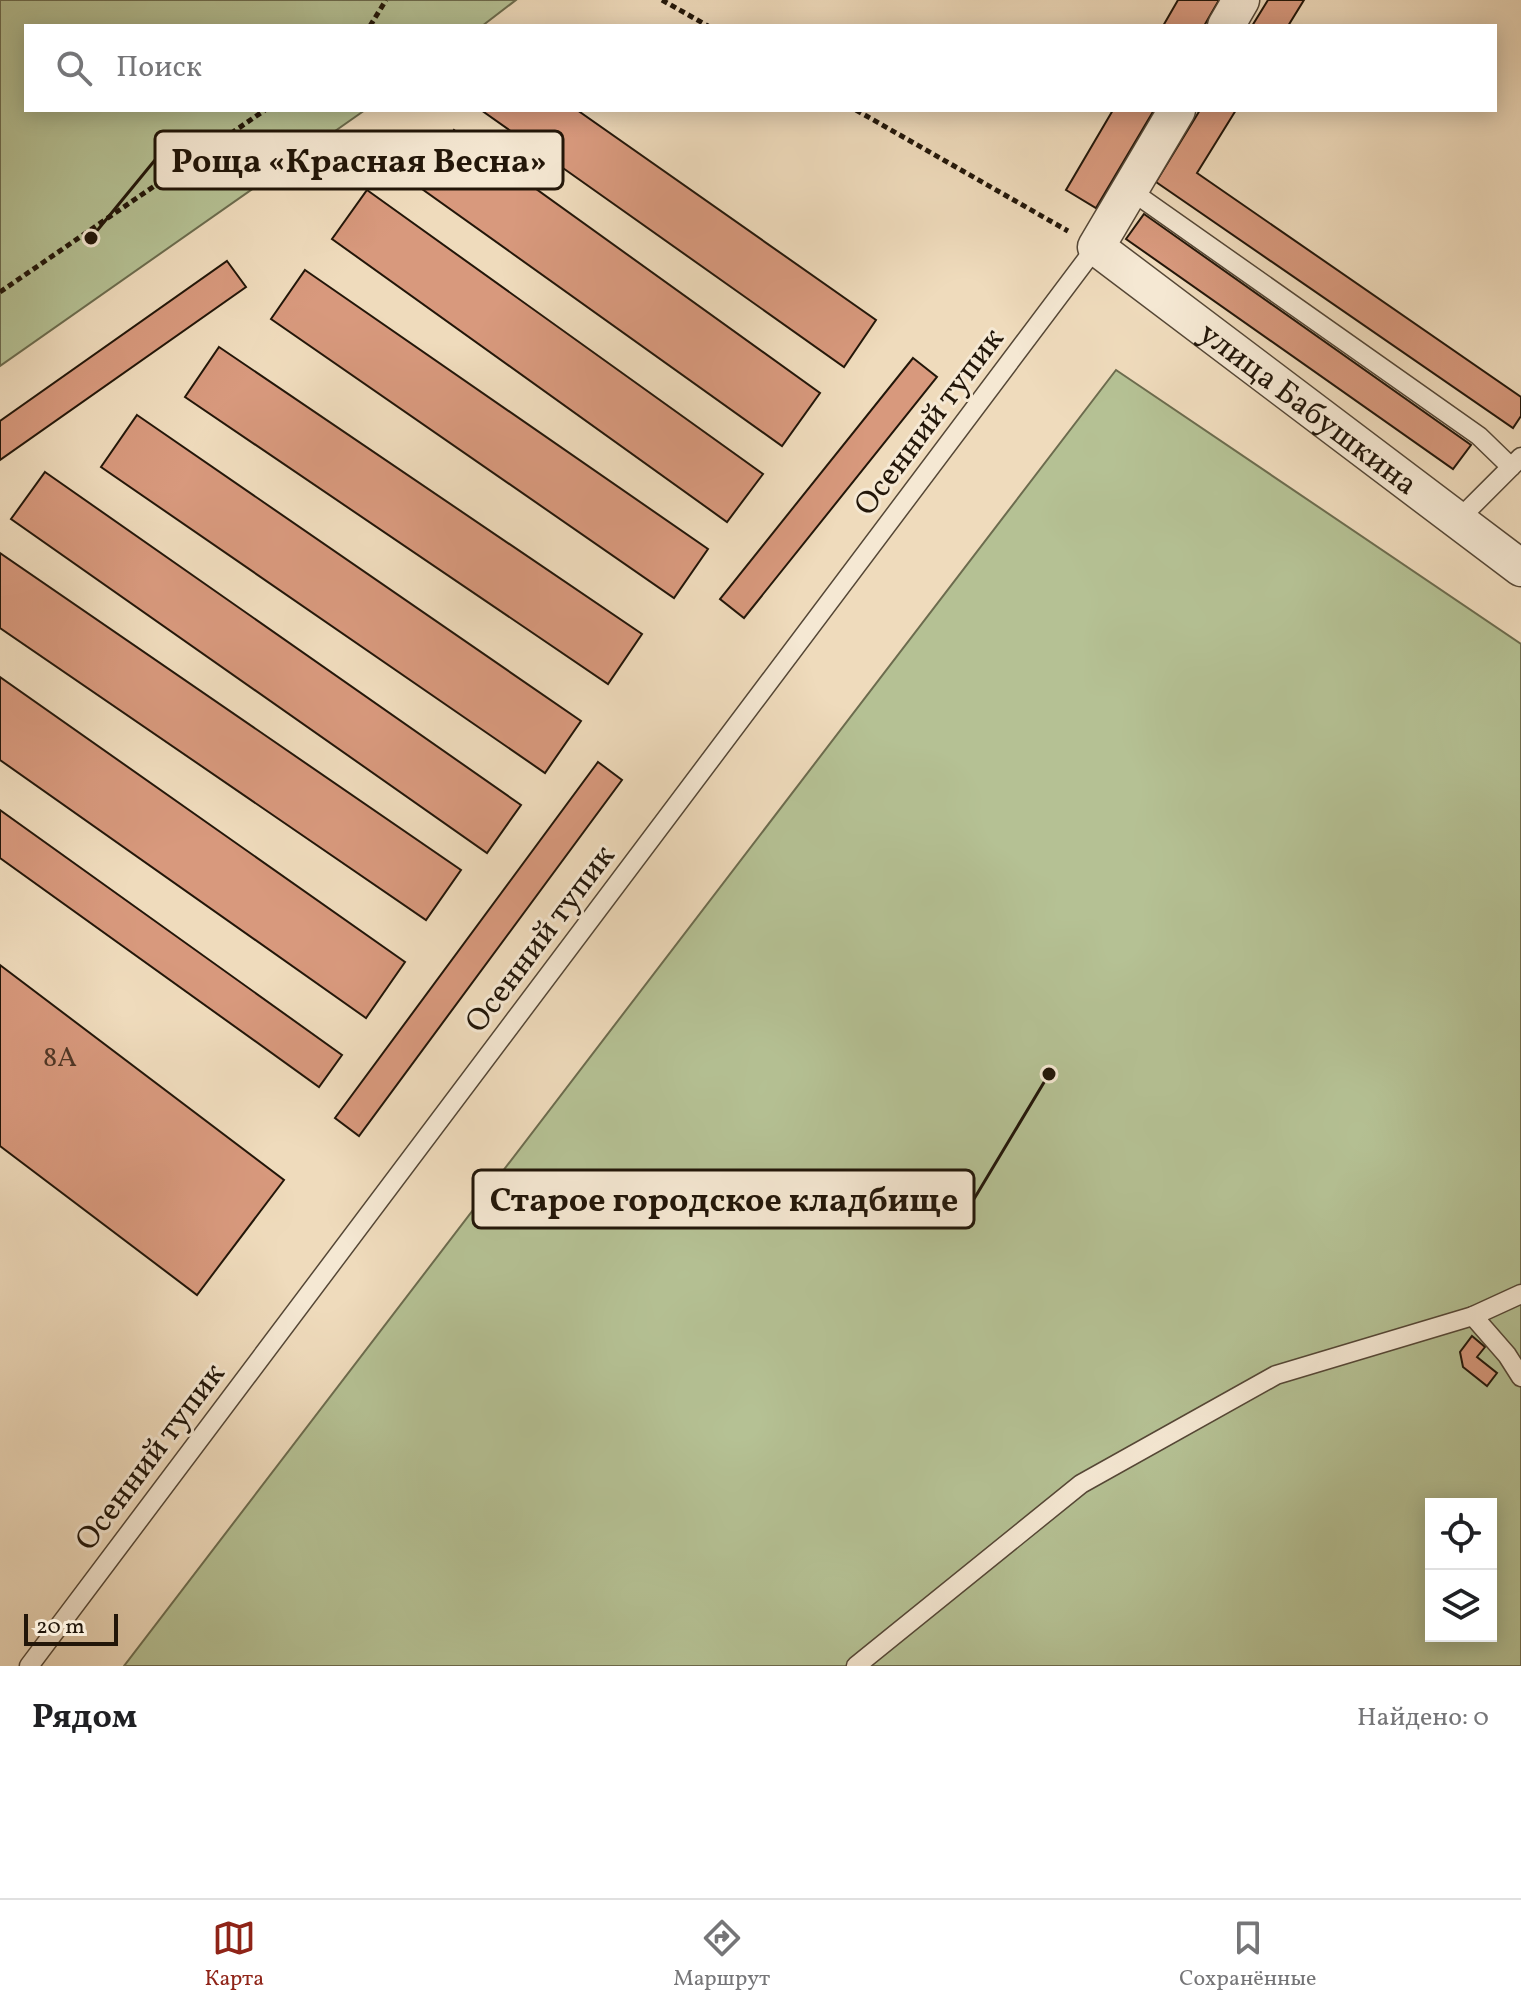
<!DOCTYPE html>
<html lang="ru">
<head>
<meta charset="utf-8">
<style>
	:root { --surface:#fff; --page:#f6f6f6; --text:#202124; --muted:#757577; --line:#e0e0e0; --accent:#8f2418 }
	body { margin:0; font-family:Vollkorn,serif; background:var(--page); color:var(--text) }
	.controls { position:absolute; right:24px; bottom:24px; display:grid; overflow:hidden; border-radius:0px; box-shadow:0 4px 20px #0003 }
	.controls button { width:72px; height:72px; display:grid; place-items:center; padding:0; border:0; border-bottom:2px solid var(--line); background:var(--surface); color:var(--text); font:40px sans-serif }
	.scale { position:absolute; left:24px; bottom:20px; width:94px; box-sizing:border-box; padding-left:8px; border:4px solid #221609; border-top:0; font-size:22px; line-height:28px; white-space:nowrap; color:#221609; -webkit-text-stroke:6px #f5e8d3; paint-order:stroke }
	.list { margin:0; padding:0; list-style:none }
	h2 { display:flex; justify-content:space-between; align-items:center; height:104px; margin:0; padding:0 32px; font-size:34px }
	h2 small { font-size:26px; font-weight:400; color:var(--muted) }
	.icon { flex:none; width:44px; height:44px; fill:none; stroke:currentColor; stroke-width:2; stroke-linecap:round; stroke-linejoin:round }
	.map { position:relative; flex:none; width:1521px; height:1666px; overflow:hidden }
	.search { position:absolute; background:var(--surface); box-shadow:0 4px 20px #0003; left:24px; right:24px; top:24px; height:88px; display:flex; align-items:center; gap:20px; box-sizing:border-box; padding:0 28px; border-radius:0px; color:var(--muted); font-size:30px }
	.sheet { height:232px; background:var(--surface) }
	nav { display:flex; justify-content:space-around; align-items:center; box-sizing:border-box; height:112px; border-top:2px solid var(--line); background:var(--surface); font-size:22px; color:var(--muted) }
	nav a { display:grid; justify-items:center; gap:4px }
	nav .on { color:var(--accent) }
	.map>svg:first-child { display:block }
	.green { fill:#b5c194; stroke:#6c6c4e; stroke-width:2; fill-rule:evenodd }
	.building { fill:#d8997d; stroke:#221609; stroke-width:2 }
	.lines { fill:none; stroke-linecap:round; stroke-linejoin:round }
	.lane-casing { stroke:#554736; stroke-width:21 }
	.street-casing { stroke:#554736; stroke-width:39 }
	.path { stroke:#221609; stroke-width:5; stroke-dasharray:6 4; stroke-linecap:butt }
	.lane { stroke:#f5e8d3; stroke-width:18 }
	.street { stroke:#f5e8d3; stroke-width:36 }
	.labels { text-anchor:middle; stroke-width:6; stroke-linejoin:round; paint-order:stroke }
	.number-label { font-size:28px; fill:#503726 }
	.street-label { font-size:32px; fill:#221609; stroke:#f5e8d3 }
	.leader { fill:none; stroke:#221609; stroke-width:3 }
	.callout-dot { fill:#221609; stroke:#f5e8d3; stroke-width:3 }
	.callout { fill:#f5e8d3; stroke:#221609; stroke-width:3 }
	.callout-label { font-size:34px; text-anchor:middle; font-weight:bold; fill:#221609 }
</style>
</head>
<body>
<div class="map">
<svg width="1521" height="1666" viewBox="0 0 1521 1666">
	<rect width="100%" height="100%" fill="#efdbbc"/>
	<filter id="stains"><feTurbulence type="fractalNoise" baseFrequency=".0025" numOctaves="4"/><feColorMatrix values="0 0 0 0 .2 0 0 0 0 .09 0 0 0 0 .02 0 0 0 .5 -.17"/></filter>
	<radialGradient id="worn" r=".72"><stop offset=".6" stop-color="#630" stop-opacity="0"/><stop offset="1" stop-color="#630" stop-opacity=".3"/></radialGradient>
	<g class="green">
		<path d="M0,0H516L482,26H26V110H365L0,366Z"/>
		<path d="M1116,370L1521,644V1666H124ZM1431,1504H1491V1636H1431Z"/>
	</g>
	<g class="building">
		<path d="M1178,0H1219L1204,26H1163Z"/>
		<path d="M1268,0H1304L1288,26H1252Z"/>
		<path d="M481,110H577L876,320L844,367Z"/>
		<path d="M1113,110H1154L1096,208L1066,190Z"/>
		<path d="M1200,110H1236L1197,173L1521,397V416L1513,428L1156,182Z"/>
		<path d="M454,130L820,393L782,446L415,184Z"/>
		<path d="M367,190L763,474L727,522L332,239Z"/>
		<path d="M1144,214L1471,445L1453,469L1126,239Z"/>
		<path d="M227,261L246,287L0,460V421Z"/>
		<path d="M305,270L708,549L674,598L271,319Z"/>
		<path d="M219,347L642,634L608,684L185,397Z"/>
		<path d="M913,358L937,377L744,618L720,599Z"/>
		<path d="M137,415L581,721L545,773L101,467Z"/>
		<path d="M45,472L521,805L487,853L11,519Z"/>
		<path d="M0,553L461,870L426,920L0,628Z"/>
		<path d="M0,677L405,962L366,1018L0,760Z"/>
		<path d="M598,762L622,780L359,1136L335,1118Z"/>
		<path d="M0,810L342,1055L319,1087L0,858Z"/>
		<path d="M0,965L284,1180L197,1295L0,1146Z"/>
		<path d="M1472,1336L1485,1347L1477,1357L1497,1373L1487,1386L1463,1367L1460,1352Z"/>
	</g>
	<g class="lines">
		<g class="lane-casing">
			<g id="lane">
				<path d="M1130,190L1479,436L1511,467"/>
				<path d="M1457,521L1521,457"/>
				<path d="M1521,1294L1473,1316L1507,1355L1521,1377"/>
				<path d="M29,1666L1096,247"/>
				<path d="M856,1666L1081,1484L1276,1375L1473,1316"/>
			</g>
		</g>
		<g class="street-casing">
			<g id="street">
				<path d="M1226,26L1241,0"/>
				<path id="s1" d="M1177,110L1096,247L1521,568"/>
			</g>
		</g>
		<g class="path">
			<path d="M662,0L708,26"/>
			<path d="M370,26L386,0"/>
			<path d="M856,110L1068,231"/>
			<path d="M0,292L265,110"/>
		</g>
		<use href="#lane" class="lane"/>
		<use href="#street" class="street"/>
	</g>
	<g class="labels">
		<g class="number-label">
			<text x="60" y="1066">8А</text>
		</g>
		<g class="street-label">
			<text dy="11" stroke="none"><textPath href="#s1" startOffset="426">улица Бабушкина</textPath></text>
			<text transform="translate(928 421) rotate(-53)" y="11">Осенний тупик</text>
			<text transform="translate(539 938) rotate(-53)" y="11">Осенний тупик</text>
			<text transform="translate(149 1456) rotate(-53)" y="11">Осенний тупик</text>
		</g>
	</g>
	<path class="leader" d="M91 238L155 160M1049 1074L974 1199"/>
	<g class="callout-dot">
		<circle cx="91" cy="238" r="8"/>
		<circle cx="1049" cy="1074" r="8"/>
	</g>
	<g class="callout">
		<rect x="155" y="131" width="408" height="58" rx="8"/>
		<rect x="473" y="1170" width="501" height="58" rx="8"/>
	</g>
	<g class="callout-label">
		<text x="359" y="172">Роща «Красная Весна»</text>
		<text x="724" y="1211">Старое городское кладбище</text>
	</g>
	<rect width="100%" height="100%" filter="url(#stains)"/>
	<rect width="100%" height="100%" fill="url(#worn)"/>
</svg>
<div class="controls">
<button><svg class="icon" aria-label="locate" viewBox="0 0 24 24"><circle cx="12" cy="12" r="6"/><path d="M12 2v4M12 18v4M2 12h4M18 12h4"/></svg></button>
<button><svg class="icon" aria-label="layers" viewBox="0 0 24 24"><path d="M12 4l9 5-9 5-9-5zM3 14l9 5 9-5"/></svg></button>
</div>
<div class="scale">20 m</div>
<div class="search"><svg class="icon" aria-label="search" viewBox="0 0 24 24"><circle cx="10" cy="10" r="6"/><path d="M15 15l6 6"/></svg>Поиск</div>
</div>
<section class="sheet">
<h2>Рядом<small>Найдено: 0</small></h2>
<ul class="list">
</ul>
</section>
<nav>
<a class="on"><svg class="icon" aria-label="map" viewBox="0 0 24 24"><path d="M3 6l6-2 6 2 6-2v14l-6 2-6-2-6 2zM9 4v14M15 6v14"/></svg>Карта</a>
<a><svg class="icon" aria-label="directions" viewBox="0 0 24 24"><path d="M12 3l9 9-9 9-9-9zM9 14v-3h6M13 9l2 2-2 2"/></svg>Маршрут</a>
<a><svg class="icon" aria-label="saved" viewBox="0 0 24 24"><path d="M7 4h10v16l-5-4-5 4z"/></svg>Сохранённые</a>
</nav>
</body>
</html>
